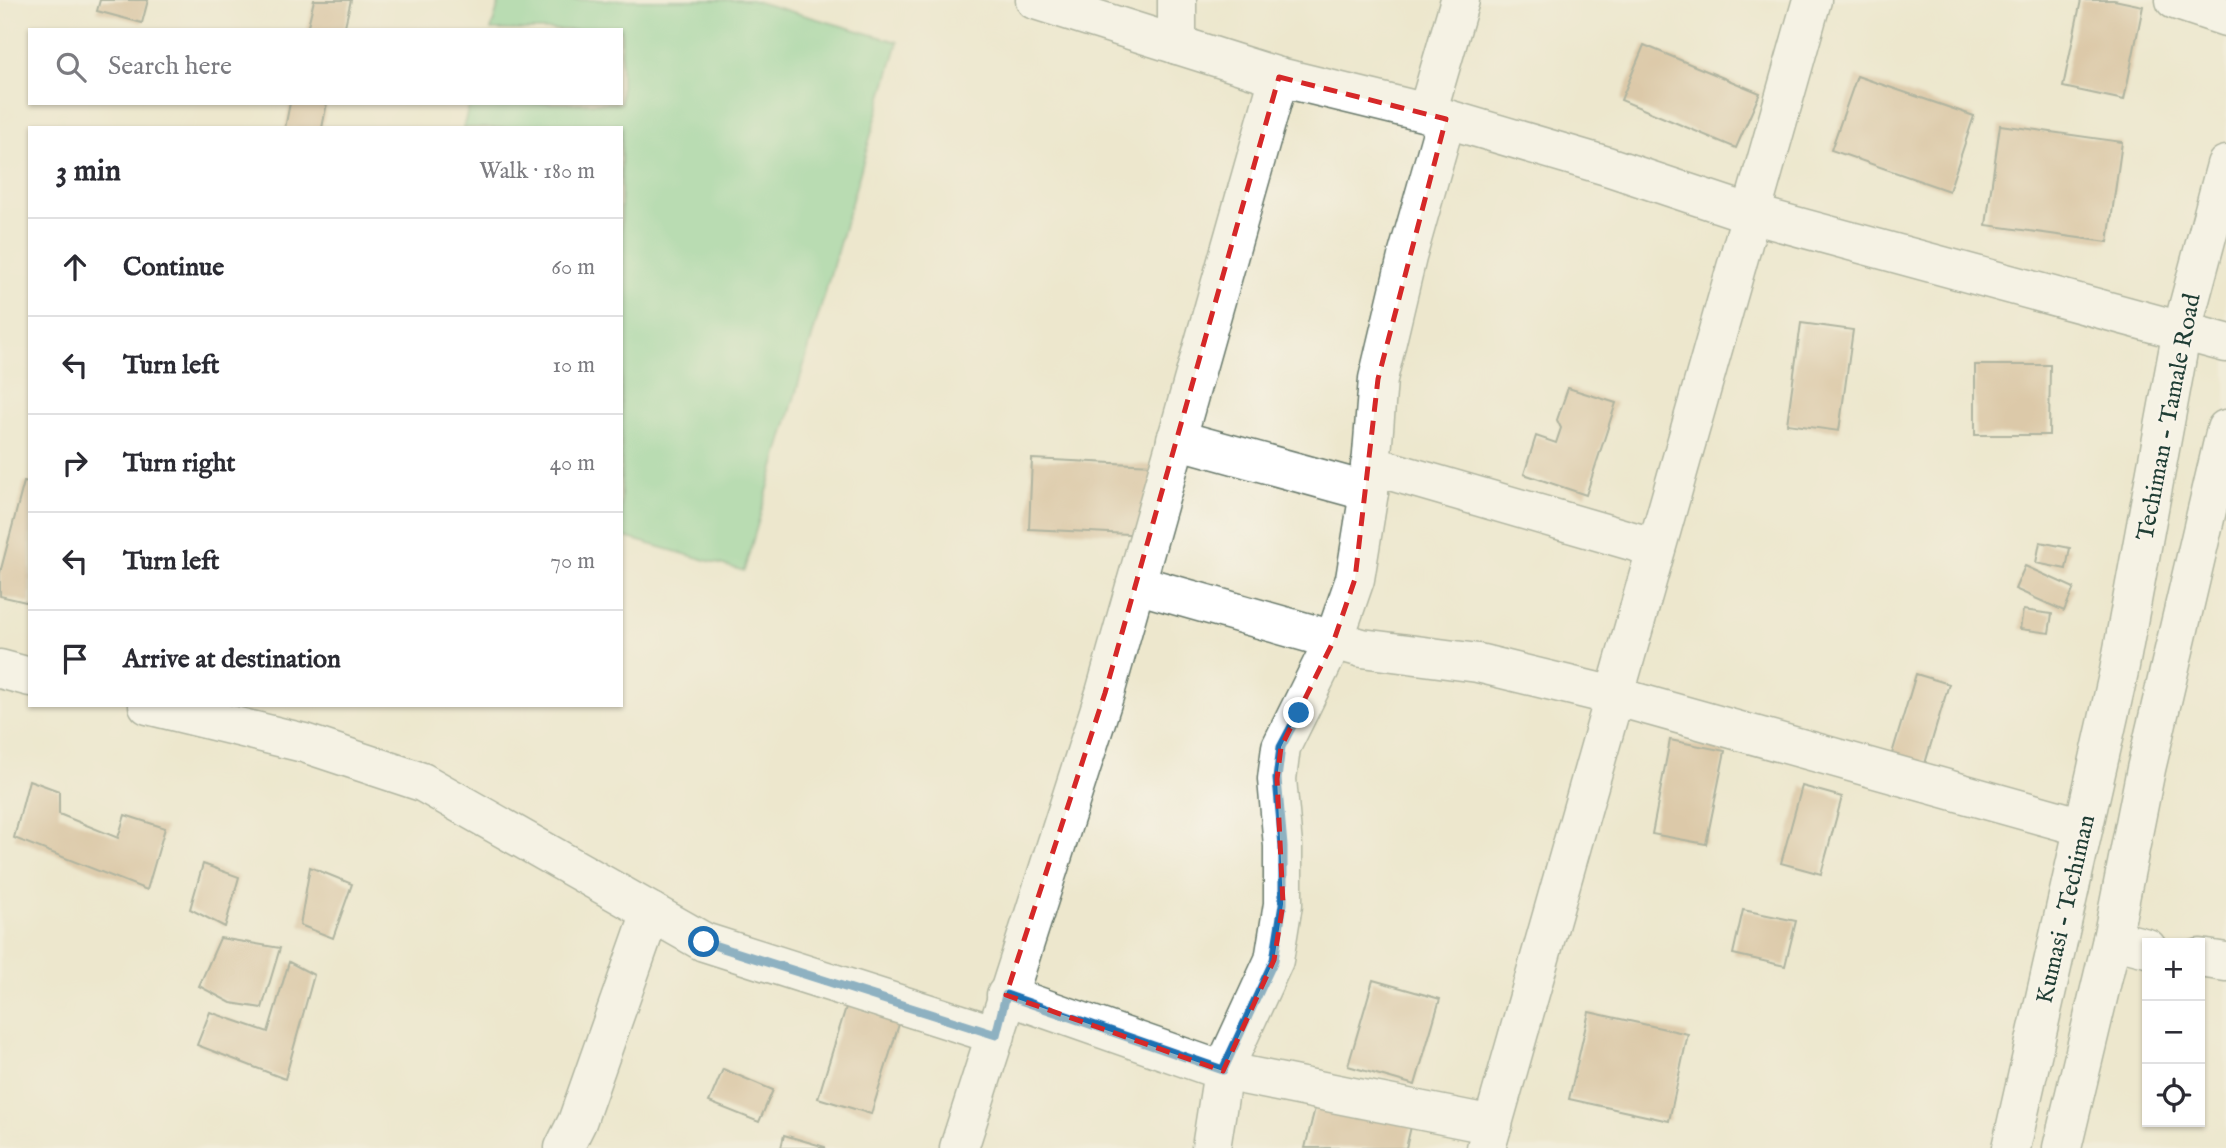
<!DOCTYPE html>
<html lang="en">
<head>
<meta charset="utf-8">
<style>
	:root { --surface:#fff; --page:#f7f7f7; --text:#2b2b33; --muted:#7c7c81; --line:#e1e1e2 }
	body { margin:0; font-family:"IM FELL English",serif; background:var(--page); color:var(--text) }
	.controls { position:absolute; right:21px; bottom:21px; display:grid; overflow:hidden; border-radius:0px; box-shadow:0 2px 5px #0004 }
	.controls button { width:63px; height:63px; display:grid; place-items:center; padding:0; border:0; border-bottom:2px solid var(--line); background:var(--surface); color:var(--text); font:35px sans-serif }
	.stop { position:absolute; width:21px; height:21px; margin:-16px; border:5px solid #1f6fb2; border-radius:50%; background:#fff }
	.stop.end { background:#1f6fb2; border-color:#fff; box-shadow:0 2px 7px #0008 }
	.list { margin:0; padding:0; list-style:none }
	h2 { display:flex; justify-content:space-between; align-items:center; height:91px; margin:0; padding:0 28px; font-size:30px }
	h2 small { font-size:23px; font-weight:400; color:var(--muted) }
	.list li { display:grid; grid-template-columns:46px 1fr auto; gap:21px; align-items:center; box-sizing:border-box; height:98px; padding:0 28px; border-top:2px solid var(--line) }
	.list b { display:block; font-size:26px; white-space:nowrap }
	.list em { font-size:23px; font-style:normal; color:var(--muted) }
	.icon { flex:none; width:38px; height:38px; fill:none; stroke:currentColor; stroke-width:2; stroke-linecap:round; stroke-linejoin:round }
	.map { position:relative; flex:none; width:2226px; height:1148px; overflow:hidden }
	.search { position:absolute; background:var(--surface); box-shadow:0 2px 5px #0004; left:28px; top:28px; width:595px; height:77px; display:flex; align-items:center; gap:18px; box-sizing:border-box; padding:0 24px; border-radius:0px; color:var(--muted); font-size:26px }
	.panel { position:absolute; background:var(--surface); box-shadow:0 2px 5px #0004; left:28px; top:126px; width:595px; height:581px; border-radius:0px }
	.map>svg:first-child { display:block }
	.pitch { fill:#7ace91; stroke:#4c8662; stroke-width:2 }
	.building { fill:#c8a47b }
	.lines { fill:none; stroke-linecap:round; stroke-linejoin:round }
	.street-casing { stroke:#67786a; stroke-width:41 }
	.highway-casing { stroke:#67786a; stroke-width:41 }
	.street { stroke:#fff; stroke-width:38 }
	.highway { stroke:#fff; stroke-width:38 }
	.route { stroke:#1f6fb2; stroke-width:9 }
	.marked { fill:none; stroke:#d62828; stroke-width:5; stroke-dasharray:14 9; stroke-linejoin:round }
	.labels { text-anchor:middle; stroke-width:5; stroke-linejoin:round; paint-order:stroke }
	.street-label { font-size:24px; fill:#1f3d34; stroke:#f7f3e8 }
</style>
</head>
<body>
<div class="map">
<svg width="2226" height="1148" viewBox="0 0 2226 1148">
	<rect width="100%" height="100%" fill="#f7f3e8"/>
	<filter id="ink" filterUnits="userSpaceOnUse"><feTurbulence type="fractalNoise" baseFrequency=".0143" numOctaves="2"/><feDisplacementMap in="SourceGraphic" scale="14" xChannelSelector="R" yChannelSelector="G"/><feConvolveMatrix kernelMatrix="1 2 1 2 8 2 1 2 1" color-interpolation-filters="sRGB"/></filter>
	<filter id="wash" filterUnits="userSpaceOnUse"><feTurbulence type="fractalNoise" baseFrequency=".00686" numOctaves="4" result="noise"/><feDisplacementMap in="SourceGraphic" scale="28" xChannelSelector="R" yChannelSelector="G"/><feGaussianBlur stdDeviation="1.57" result="paint"/><feColorMatrix in="noise" values="0 0 0 0 0 0 0 0 0 0 0 0 0 0 0 0 0 1.4 0 .05"/><feComposite in="paint" operator="in"/></filter>
	<g filter="url(#wash)">
		<rect width="100%" height="100%" fill="#ede7cd"/>
		<path class="pitch" d="M500,0H751L898,42L744,571L621,536V128H463L470,103H621V30H491Z"/>
		<g id="blocks">
			<g class="building">
				<path d="M100,0H148L142,23L97,11Z"/>
				<path d="M314,0H351L344,30H307Z"/>
				<path d="M2081,0H2114L2143,6L2124,100L2063,87Z"/>
				<path d="M1644,45L1760,93L1736,148L1621,100Z"/>
				<path d="M1857,76L1974,116L1949,191L1831,150Z"/>
				<path d="M290,103H327L322,128H285Z"/>
				<path d="M2000,125L2122,142L2108,242L1986,225Z"/>
				<path d="M1801,323L1853,330L1839,431L1787,424Z"/>
				<path d="M1975,365H2050L2049,435H1975Z"/>
				<path d="M1568,388L1616,403L1586,495L1524,474L1536,436L1556,443L1561,428L1557,420Z"/>
				<path d="M1032,459L1153,465L1149,535L1029,529Z"/>
				<path d="M24,482L30,483V603L0,596V573Z"/>
				<path d="M2040,542L2070,548L2066,569L2036,563Z"/>
				<path d="M2025,566L2074,588L2064,611L2015,589Z"/>
				<path d="M2023,610L2052,614L2049,633L2020,629Z"/>
				<path d="M1916,674L1949,684L1924,767L1891,757Z"/>
				<path d="M1670,740L1725,751L1706,844L1652,834Z"/>
				<path d="M29,780L59,791V814L118,838L125,815L165,828L147,890L14,838Z"/>
				<path d="M1802,786L1842,797L1821,874L1781,863Z"/>
				<path d="M203,864L239,877L225,927L190,909Z"/>
				<path d="M310,867L352,884L333,938L300,925Z"/>
				<path d="M1743,910L1796,921L1785,966L1733,954Z"/>
				<path d="M220,938L280,948L262,1008L231,1003L199,986Z"/>
				<path d="M289,962L314,975L285,1079L197,1045L210,1012L268,1032Z"/>
				<path d="M1373,980L1440,999L1415,1085L1348,1066Z"/>
				<path d="M847,1004L900,1021L871,1114L818,1098Z"/>
				<path d="M1589,1012L1688,1034L1669,1121L1569,1099Z"/>
				<path d="M723,1069L773,1090L759,1122L709,1102Z"/>
				<path d="M1318,1096L1413,1118L1406,1148H1305Z"/>
				<path d="M784,1135L825,1147V1148H781Z"/>
			</g>
		</g>
	</g>
	<g filter="url(#ink)">
		<use href="#blocks" fill-opacity="0" stroke="#67786a" stroke-width="2"/>
		<g class="lines">
			<g class="street-casing">
				<g id="street">
					<path d="M1035,0L1279,77L1427,113L1607,166L1751,214L2226,343"/>
					<path d="M1177,0V45"/>
					<path d="M2175,0L2226,17"/>
					<path d="M1427,113L1460,0"/>
					<path d="M1176,439L1369,492"/>
					<path d="M1370,465L1656,548"/>
					<path d="M1136,584L1362,648L1478,663L1614,696L2083,827"/>
					<path d="M0,669L30,677"/>
					<path d="M148,705L304,743L422,782L704,942L996,1035"/>
					<path d="M2112,939L2147,948"/>
					<path d="M2200,958L2226,962"/>
					<path d="M1006,995L1223,1071L1493,1125"/>
					<path d="M564,1148L577,1122L651,912"/>
					<path d="M959,1148L1105,693L1279,77"/>
					<path d="M1211,1148L1223,1071L1274,960L1283,904V846L1277,779L1281,747L1334,640L1355,579L1369,492L1378,379L1407,257L1446,119"/>
					<path d="M1486,1148L1812,0"/>
				</g>
			</g>
			<g class="highway-casing">
				<g id="highway">
					<path d="M2011,1148L2119,671L2182,330L2226,165"/>
					<path d="M2062,1148L2112,939L2146,769L2226,429"/>
				</g>
			</g>
			<use href="#street" class="street"/>
			<use href="#highway" class="highway"/>
		</g>
	</g>
	<g class="lines" filter="url(#ink)">
		<path class="route" d="M704,942L996,1035L1006,995L1223,1070L1274,960L1283,904V846L1277,779L1281,747L1299,713"/>
	</g>
	<path d="M0 0H2226V1148H0ZM1279,77L1446,119L1378,379L1355,579L1334,640L1281,747L1277,779L1283,904L1274,960L1223,1071L1006,995L1105,693Z" fill="#ede7cd" fill-opacity=".55" fill-rule="evenodd"/>
	<path class="marked" d="M1279,77L1446,119L1378,379L1355,579L1334,640L1281,747L1277,779L1283,904L1274,960L1223,1071L1006,995L1105,693Z"/>
	<g class="labels">
		<g class="street-label">
			<text transform="translate(2168 417) rotate(-79)" y="8">Techiman - Tamale Road</text>
			<text transform="translate(2065 909) rotate(-77)" y="8">Kumasi - Techiman</text>
		</g>
	</g>
</svg>
<div class="controls">
<button>+</button>
<button>−</button>
<button><svg class="icon" aria-label="locate" viewBox="0 0 24 24"><circle cx="12" cy="12" r="6"/><path d="M12 2v4M12 18v4M2 12h4M18 12h4"/></svg></button>
</div>
<div class="stop" style="left:704px;top:942px"></div>
<div class="stop end" style="left:1299px;top:713px"></div>
<div class="search"><svg class="icon" aria-label="search" viewBox="0 0 24 24"><circle cx="10" cy="10" r="6"/><path d="M15 15l6 6"/></svg>Search here</div>
<section class="panel">
<h2>3 min<small>Walk · 180 m</small></h2>
<ul class="list">
<li><svg class="icon" aria-label="ahead" viewBox="0 0 24 24"><path d="M12 20V5M6 11l6-6 6 6"/></svg><div><b>Continue</b></div><em>60 m</em></li>
<li><svg class="icon" aria-label="left" viewBox="0 0 24 24"><path d="M17 20v-9H6M10 6l-5 5 5 5"/></svg><div><b>Turn left</b></div><em>10 m</em></li>
<li><svg class="icon" aria-label="right" viewBox="0 0 24 24"><path d="M7 20v-9h11M14 6l5 5-5 5"/></svg><div><b>Turn right</b></div><em>40 m</em></li>
<li><svg class="icon" aria-label="left" viewBox="0 0 24 24"><path d="M17 20v-9H6M10 6l-5 5 5 5"/></svg><div><b>Turn left</b></div><em>70 m</em></li>
<li><svg class="icon" aria-label="arrive" viewBox="0 0 24 24"><path d="M6 21V4h12l-3 4 3 4H6"/></svg><div><b>Arrive at destination</b></div></li>
</ul>
</section>
</div>
</body>
</html>
